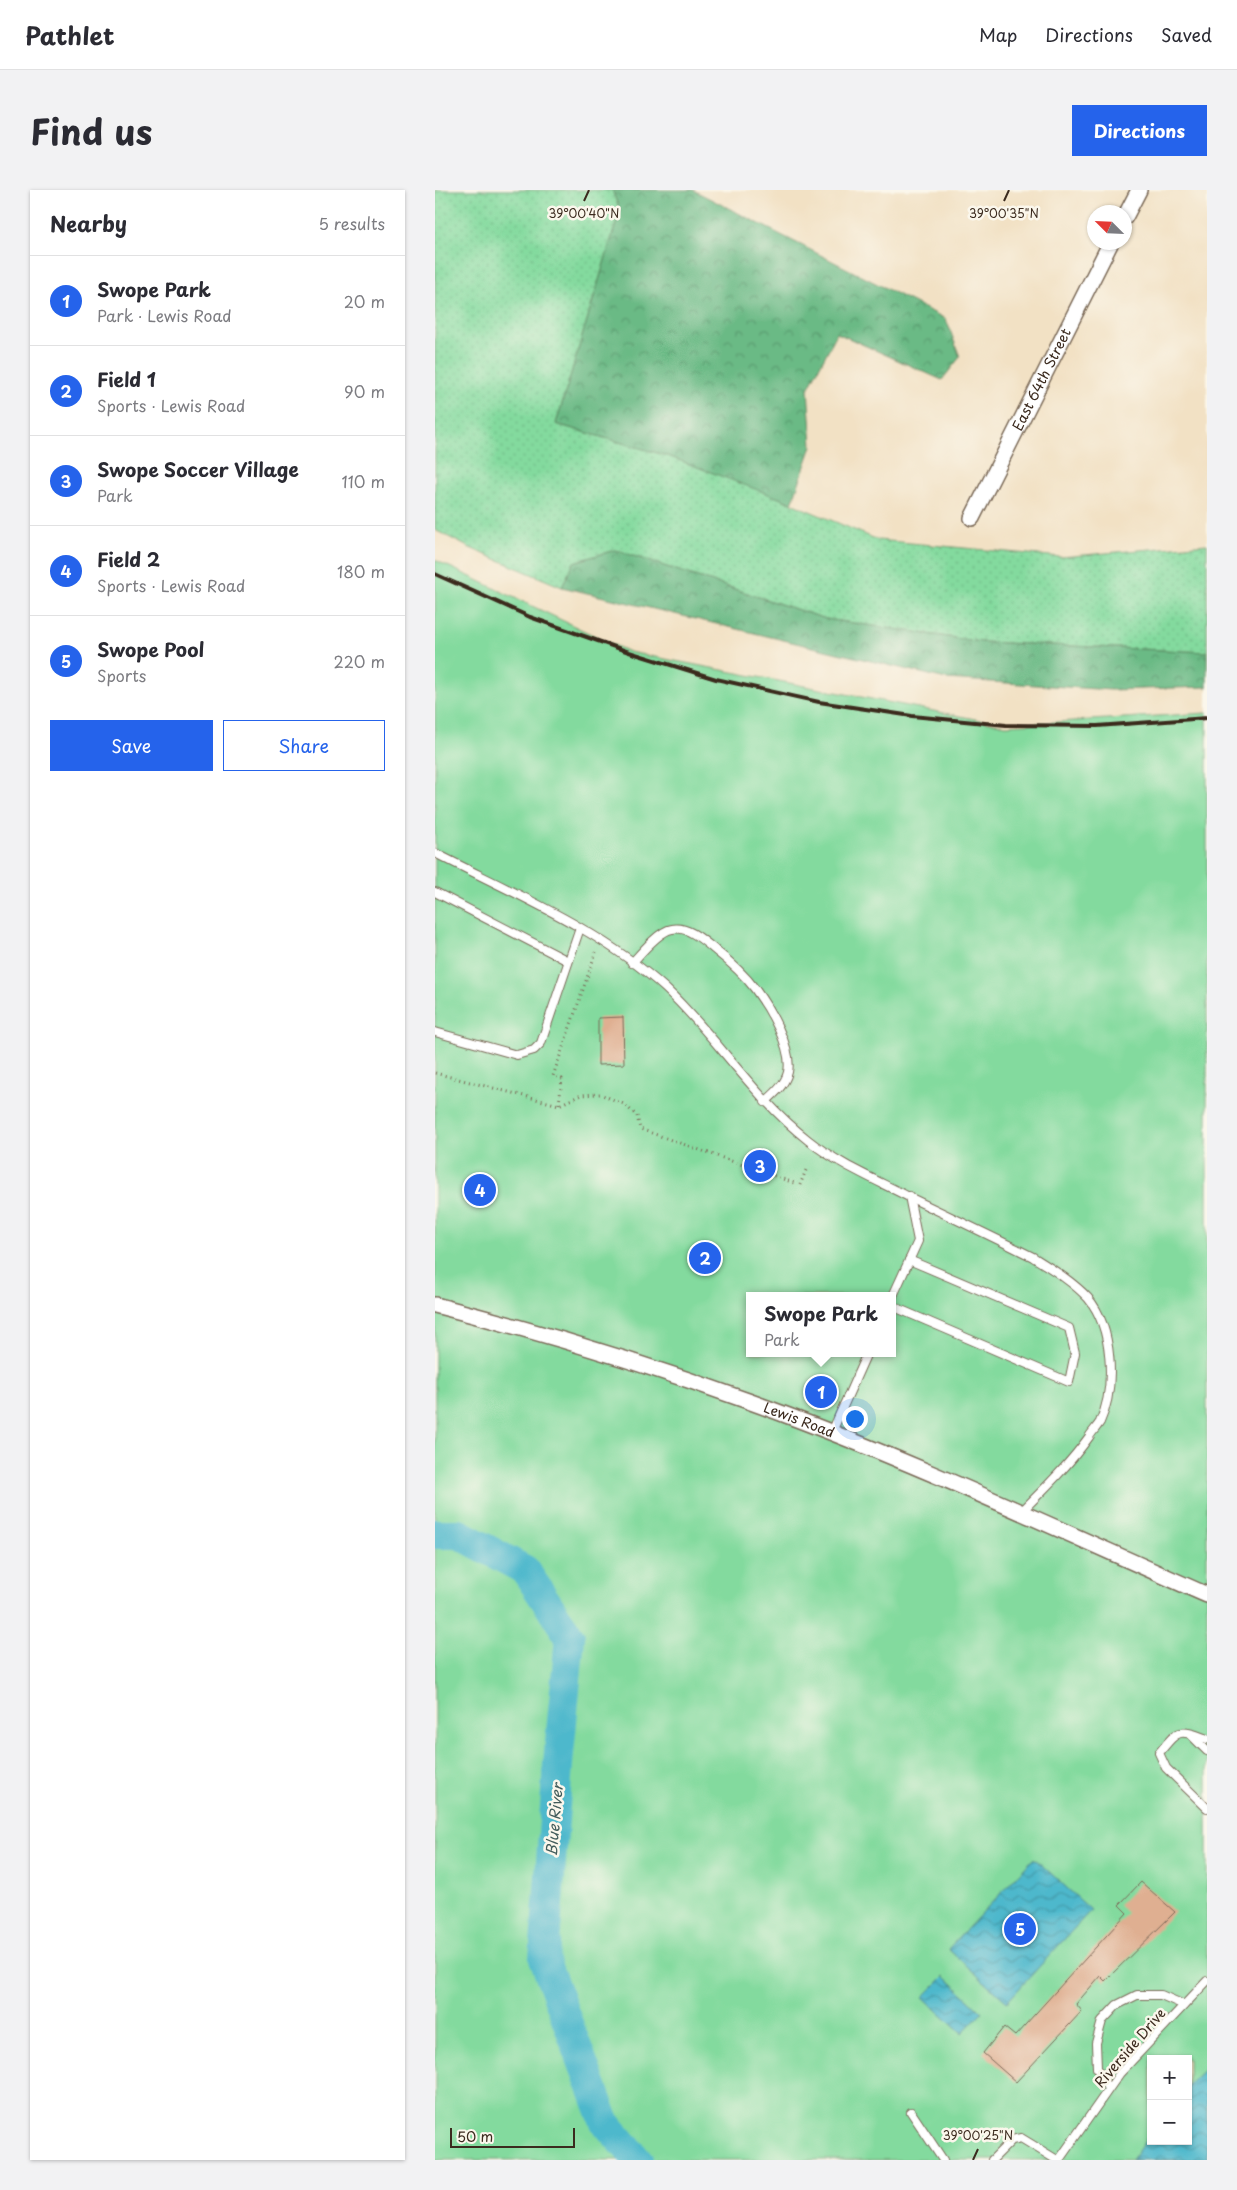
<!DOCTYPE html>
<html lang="en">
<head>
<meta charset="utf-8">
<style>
	:root { --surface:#fff; --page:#f2f2f3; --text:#2b2b33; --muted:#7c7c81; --line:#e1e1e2; --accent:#2563eb }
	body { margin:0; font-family:"Playpen Sans",sans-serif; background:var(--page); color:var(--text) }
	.controls { position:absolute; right:15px; bottom:15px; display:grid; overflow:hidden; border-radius:0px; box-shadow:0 1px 4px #0004 }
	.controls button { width:45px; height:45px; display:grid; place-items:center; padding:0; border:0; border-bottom:1px solid var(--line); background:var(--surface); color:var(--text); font:25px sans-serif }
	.compass { position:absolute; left:652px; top:15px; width:45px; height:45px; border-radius:50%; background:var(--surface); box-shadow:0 1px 4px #0004; rotate:294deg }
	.scale { position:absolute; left:15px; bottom:12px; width:125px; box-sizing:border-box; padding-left:5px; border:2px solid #3b2a1e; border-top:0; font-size:14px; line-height:18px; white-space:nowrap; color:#3b2a1e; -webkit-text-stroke:4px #fbf7ec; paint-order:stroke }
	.you { position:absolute; left:419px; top:1228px; width:18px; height:18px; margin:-12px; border:4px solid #fff; border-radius:50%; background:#1a73e8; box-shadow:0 0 0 8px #1a73e833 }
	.badge { display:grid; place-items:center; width:32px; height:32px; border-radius:50%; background:var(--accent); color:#fff; font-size:16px; font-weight:700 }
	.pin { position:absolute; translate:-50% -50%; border:2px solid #fff; box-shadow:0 1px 5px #0006 }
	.popup { position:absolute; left:311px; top:1102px; width:150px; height:65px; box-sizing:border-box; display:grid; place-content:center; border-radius:0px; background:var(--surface); filter:drop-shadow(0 1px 4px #0005); font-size:16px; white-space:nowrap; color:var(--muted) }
	.popup b { font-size:19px; color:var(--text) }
	.popup::after { content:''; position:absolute; left:50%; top:100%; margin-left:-10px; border:10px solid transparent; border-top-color:var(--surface) }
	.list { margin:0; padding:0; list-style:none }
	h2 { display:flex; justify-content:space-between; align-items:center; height:65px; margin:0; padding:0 20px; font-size:21px }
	h2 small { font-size:16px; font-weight:400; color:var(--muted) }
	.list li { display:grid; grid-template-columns:32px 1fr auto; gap:15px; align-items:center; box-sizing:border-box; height:90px; padding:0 20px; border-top:1px solid var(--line) }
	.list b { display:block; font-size:19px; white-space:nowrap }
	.list p { margin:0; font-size:16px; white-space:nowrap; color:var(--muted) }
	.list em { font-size:16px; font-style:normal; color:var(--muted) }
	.actions { display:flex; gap:10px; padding:15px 20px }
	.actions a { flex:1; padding:11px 0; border:1px solid var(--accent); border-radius:0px; text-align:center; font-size:18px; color:var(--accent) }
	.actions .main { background:var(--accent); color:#fff }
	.map { position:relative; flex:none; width:772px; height:1970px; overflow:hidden; border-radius:0px }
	header { display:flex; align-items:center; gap:30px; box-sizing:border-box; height:70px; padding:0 25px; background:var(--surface); border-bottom:1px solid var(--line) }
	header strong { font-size:24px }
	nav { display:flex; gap:28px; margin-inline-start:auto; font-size:18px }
	.intro { display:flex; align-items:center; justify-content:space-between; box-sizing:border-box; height:120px; padding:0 30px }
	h1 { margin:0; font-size:35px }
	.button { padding:12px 22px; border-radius:0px; background:var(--accent); color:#fff; font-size:18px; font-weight:700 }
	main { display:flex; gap:30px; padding:0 30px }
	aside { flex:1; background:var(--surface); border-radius:0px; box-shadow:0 1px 4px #0004 }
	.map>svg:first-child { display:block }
	.grass { fill:url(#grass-dots); stroke:#5f825e }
	.forest { fill:url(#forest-crowns); stroke:#527252 }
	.green { fill:#83da9e; stroke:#5f825e; fill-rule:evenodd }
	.water { fill:url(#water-waves); stroke:#447175 }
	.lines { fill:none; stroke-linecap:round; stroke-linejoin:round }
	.river { stroke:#4eb8cc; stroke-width:30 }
	.building { fill:#dfaf91 }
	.service-casing { stroke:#7b6a58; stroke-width:10 }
	.minor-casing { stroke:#7b6a58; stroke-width:18 }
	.path { stroke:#7b6a58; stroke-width:3; stroke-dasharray:1 4; stroke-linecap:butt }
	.service { stroke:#fff; stroke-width:8 }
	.minor { stroke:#fff; stroke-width:15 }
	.rail { stroke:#3b2a1e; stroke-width:4 }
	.ticks { fill:none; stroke:#3b2a1e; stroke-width:2 }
	.labels { text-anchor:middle; stroke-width:5; stroke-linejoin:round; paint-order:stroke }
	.street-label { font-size:14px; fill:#3b2a1e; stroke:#fbf7ec }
	.water-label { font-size:15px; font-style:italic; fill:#425c5b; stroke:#fbf7ec }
	.ticks-label { font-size:12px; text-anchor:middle; fill:#3b2a1e; stroke:#fbf7ec; stroke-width:5; stroke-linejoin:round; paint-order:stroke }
</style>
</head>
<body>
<header>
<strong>Pathlet</strong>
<nav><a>Map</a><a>Directions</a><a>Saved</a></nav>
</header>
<div class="intro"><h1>Find us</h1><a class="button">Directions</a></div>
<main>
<aside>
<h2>Nearby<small>5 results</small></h2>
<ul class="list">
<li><span class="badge">1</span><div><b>Swope Park</b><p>Park · Lewis Road</p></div><em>20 m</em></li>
<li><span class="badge">2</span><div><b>Field 1</b><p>Sports · Lewis Road</p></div><em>90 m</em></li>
<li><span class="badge">3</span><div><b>Swope Soccer Village</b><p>Park</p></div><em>110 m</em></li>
<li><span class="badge">4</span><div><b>Field 2</b><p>Sports · Lewis Road</p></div><em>180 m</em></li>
<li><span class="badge">5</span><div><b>Swope Pool</b><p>Sports</p></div><em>220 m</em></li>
</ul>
<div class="actions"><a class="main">Save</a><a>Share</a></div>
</aside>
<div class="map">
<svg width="772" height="1970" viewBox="0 0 772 1970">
	<defs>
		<pattern id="grass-dots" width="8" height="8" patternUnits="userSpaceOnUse" patternTransform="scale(1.25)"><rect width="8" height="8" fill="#83da9e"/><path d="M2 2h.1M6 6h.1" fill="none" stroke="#72bb88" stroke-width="1.8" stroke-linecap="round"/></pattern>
		<pattern id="forest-crowns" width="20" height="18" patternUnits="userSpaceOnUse" patternTransform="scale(1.25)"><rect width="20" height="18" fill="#6aba85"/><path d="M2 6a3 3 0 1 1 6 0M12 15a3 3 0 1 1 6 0" fill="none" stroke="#58976c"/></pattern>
		<pattern id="water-waves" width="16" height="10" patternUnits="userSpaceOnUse" patternTransform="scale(1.25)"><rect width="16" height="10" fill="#4eb8cc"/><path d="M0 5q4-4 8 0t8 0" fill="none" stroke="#4296a5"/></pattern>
	</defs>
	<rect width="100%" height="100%" fill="#fbf7ec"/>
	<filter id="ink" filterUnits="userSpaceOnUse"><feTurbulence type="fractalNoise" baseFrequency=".02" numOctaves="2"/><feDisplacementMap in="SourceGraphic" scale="10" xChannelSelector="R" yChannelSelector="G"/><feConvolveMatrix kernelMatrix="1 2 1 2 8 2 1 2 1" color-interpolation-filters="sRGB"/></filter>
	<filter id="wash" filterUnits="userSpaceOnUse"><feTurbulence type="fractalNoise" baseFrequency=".0096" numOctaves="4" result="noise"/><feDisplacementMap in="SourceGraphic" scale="20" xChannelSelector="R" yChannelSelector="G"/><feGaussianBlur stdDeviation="1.12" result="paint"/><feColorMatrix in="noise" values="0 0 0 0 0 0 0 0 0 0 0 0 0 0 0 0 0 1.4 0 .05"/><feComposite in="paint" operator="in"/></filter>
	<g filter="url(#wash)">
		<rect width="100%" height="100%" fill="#f2e1c4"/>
		<path class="grass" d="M0,0H177L185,20L121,234L233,266L330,302L443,350L626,367L772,354V462L547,452L391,429L180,360L139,372L127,397L35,358L0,340Z"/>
		<g class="forest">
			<path d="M177,0H258L511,129L525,167L507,190L402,143L373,199L377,256L357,313L233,266L121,234L185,20Z"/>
			<path d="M180,360L391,429L547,452L772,462V497L676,500L511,489L127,397L139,372Z"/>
		</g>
		<path class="green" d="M0,370L194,462L571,535L772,523V1970H0ZM315,1106H457V1163H315ZM716,1869H753V1951H716Z"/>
		<g class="water">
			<path d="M599,1668L656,1720L572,1812L513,1759Z"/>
			<path d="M509,1786L547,1822L527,1843L488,1807Z"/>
			<path d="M772,1877V1970H697L716,1942V1951H753V1895Z"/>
		</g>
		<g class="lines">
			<path class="river" d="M0,1344H24L90,1380L135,1447L123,1574L109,1769L170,1932L203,1970"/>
		</g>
		<g id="blocks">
			<g class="building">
				<path d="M188,827L189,874L163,875V828Z"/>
				<path d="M706,1692L740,1722L670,1791L665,1786L641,1814L647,1821L581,1892L548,1863L569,1837L580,1846L692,1723L684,1715Z"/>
			</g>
		</g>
	</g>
	<g filter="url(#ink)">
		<use href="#blocks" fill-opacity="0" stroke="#7b6a58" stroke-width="1"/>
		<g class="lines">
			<g class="service-casing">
				<g id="service">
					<path d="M0,663C78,703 165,739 231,799C282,847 318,907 373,950C403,974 439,989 472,1006C514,1026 556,1046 598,1067C617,1079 637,1091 653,1108C678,1138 681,1197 665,1232C662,1237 657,1242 654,1247C634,1275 609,1299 585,1323"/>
					<path d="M0,702L133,771"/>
					<path d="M197,773C206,763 224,741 237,739C253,736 268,750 280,760C294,771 309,784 320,799C334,818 358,858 353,882C350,895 339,904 330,912"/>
					<path d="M0,842L82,865L99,860L106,853L145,738"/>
					<path d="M457,1108L483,1051L474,1006"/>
					<path d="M457,1116L634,1192L640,1163L634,1138L474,1070"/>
					<path d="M396,1244L432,1163"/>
					<path d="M756,1545L772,1561"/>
					<path d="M772,1549C743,1538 743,1540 724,1563L731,1578L772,1618"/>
					<path d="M673,1899L662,1878L661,1853L667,1831L682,1815L702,1805H726L749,1815"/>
					<path d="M476,1922L508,1970"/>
					<path d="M557,1970L577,1950L586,1948L622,1970"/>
					<path d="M624,1970L685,1883L772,1791"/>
				</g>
			</g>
			<g class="minor-casing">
				<g id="minor">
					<path d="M690,27L704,0"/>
					<path id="s1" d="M537,328L676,52"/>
					<path id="s2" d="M0,1115C106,1142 211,1174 313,1211C469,1267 620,1338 772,1405"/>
				</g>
			</g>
			<g class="path">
				<path d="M0,883L124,915L146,905L165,904L189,914L202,926L205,939L362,994"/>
				<path d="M124,914L127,889L118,886L162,759"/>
				<path d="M365,995L371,980"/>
			</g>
			<use href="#service" class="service"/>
			<use href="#minor" class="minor"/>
			<path class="rail" d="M0,384L95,427L194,462L281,489L384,512L477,526L571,535L662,536L772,528"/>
		</g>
	</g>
	<path class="ticks" d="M149,11L154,0M569,11L574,0M538,1970L543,1959"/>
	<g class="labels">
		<g class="street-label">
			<text dy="5" stroke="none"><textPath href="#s1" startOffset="155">East 64th Street</textPath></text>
			<text dy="5" stroke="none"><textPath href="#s2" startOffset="382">Lewis Road</textPath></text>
			<text transform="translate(695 1858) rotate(-49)" y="5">Riverside Drive</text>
		</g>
		<g class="water-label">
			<text transform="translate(120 1630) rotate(-85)" y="5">Blue River</text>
		</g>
	</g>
	<g class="ticks-label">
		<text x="149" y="28">39°00'40"N</text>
		<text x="569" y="28">39°00'35"N</text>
		<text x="543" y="1950">39°00'25"N</text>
	</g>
</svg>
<div class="controls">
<button>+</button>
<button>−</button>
</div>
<svg class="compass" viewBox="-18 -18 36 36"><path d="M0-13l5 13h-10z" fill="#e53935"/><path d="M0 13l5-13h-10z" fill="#7c7c81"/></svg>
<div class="scale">50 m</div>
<div class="you"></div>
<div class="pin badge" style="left:386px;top:1202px">1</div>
<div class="popup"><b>Swope Park</b>Park</div>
<div class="pin badge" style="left:270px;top:1068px">2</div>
<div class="pin badge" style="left:325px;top:976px">3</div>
<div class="pin badge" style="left:45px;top:1000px">4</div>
<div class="pin badge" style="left:585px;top:1739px">5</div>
</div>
</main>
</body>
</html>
